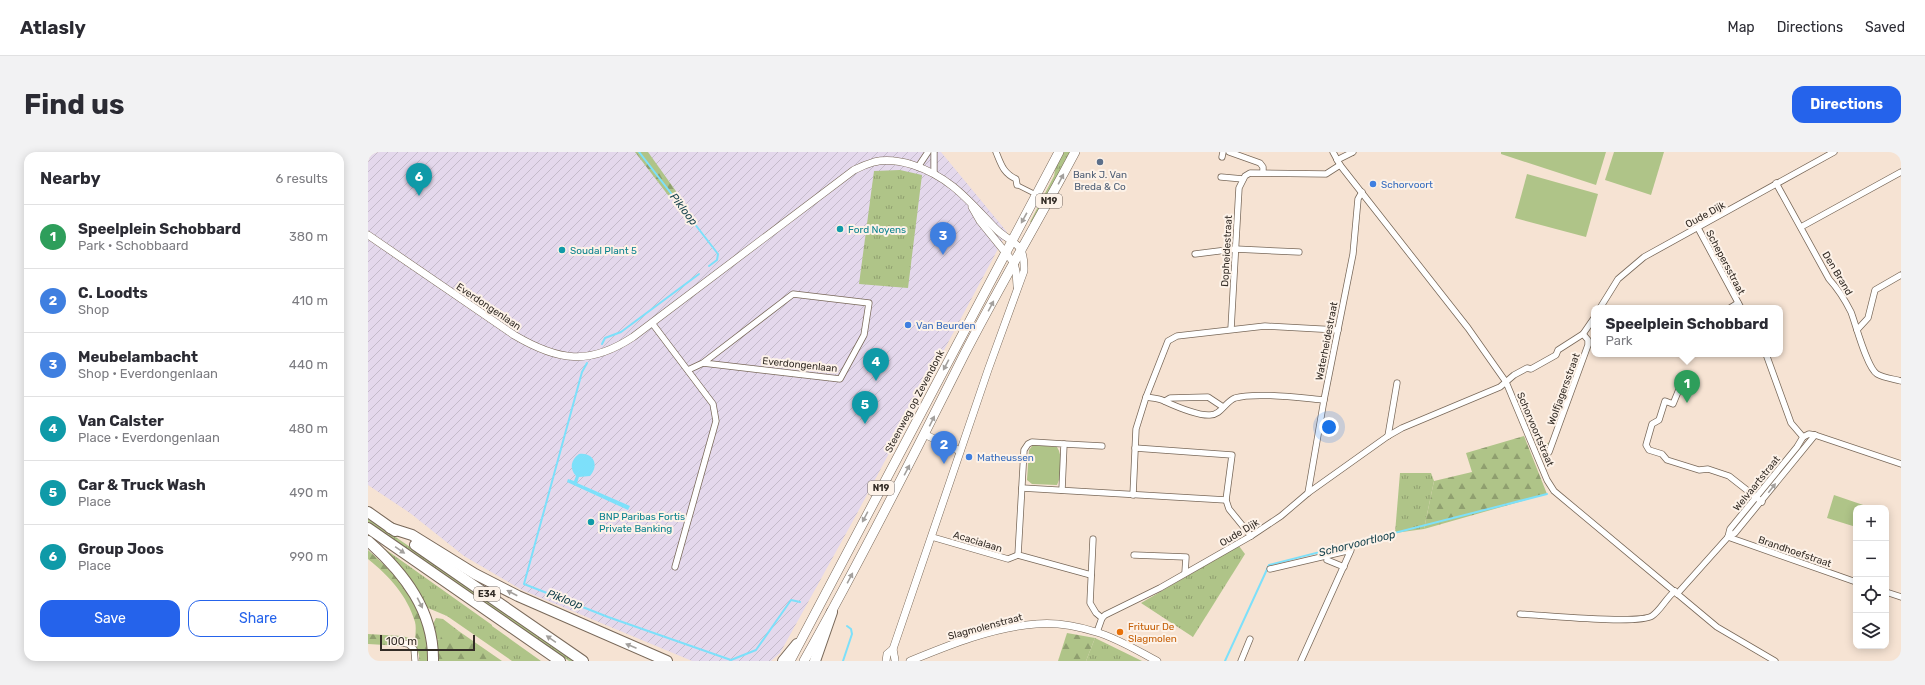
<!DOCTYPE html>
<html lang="en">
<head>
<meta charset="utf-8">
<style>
	:root { --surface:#fff; --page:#f2f2f3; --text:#2b2b33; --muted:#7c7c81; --line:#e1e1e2; --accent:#2563eb }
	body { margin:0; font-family:Rubik,sans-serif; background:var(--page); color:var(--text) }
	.controls { position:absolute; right:12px; bottom:12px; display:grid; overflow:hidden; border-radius:8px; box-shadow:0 2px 10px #0003 }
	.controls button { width:36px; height:36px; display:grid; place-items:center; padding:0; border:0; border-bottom:1px solid var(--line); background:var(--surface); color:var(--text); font:20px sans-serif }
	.scale { position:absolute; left:12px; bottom:10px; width:95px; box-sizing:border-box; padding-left:4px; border:2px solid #332c26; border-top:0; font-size:11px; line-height:14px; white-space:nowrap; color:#332c26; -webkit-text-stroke:3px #fdf2e8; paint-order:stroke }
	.you { position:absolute; left:961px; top:275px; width:14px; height:14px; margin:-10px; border:3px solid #fff; border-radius:50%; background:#1a73e8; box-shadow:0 0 0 6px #1a73e833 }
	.badge { display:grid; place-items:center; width:26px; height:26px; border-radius:50%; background:var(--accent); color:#fff; font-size:13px; font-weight:700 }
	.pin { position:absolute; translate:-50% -33px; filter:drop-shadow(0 1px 2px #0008) }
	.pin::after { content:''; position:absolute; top:21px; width:14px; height:12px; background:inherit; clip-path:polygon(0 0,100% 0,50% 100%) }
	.popup { position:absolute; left:1223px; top:153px; width:192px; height:52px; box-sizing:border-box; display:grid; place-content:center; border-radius:8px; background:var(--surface); filter:drop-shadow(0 1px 3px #0005); font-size:13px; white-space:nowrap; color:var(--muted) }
	.popup b { font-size:15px; color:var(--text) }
	.popup::after { content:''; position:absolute; left:50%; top:100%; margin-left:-8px; border:8px solid transparent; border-top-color:var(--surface) }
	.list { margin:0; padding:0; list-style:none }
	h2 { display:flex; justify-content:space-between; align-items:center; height:52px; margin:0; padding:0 16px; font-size:17px }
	h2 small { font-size:13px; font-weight:400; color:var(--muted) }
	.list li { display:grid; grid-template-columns:26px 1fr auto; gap:12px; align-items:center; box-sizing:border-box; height:64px; padding:0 16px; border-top:1px solid var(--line) }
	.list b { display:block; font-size:15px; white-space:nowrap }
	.list p { margin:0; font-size:13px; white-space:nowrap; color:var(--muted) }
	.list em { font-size:13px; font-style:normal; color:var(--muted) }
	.actions { display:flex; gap:8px; padding:12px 16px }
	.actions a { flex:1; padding:9px 0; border:1px solid var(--accent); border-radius:12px; text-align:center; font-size:14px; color:var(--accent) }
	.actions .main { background:var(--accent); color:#fff }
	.icon { flex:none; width:22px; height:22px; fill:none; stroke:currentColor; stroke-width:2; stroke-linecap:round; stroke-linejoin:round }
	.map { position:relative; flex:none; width:1533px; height:509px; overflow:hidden; border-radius:12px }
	header { display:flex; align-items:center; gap:24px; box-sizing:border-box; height:56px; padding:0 20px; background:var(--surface); border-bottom:1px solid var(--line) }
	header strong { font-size:19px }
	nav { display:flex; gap:22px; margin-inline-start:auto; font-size:14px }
	.intro { display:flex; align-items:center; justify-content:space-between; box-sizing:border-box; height:96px; padding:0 24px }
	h1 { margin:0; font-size:28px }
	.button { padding:10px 18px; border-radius:12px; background:var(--accent); color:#fff; font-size:14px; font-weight:700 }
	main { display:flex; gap:24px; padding:0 24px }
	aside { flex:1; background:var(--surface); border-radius:12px; box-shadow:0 2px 10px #0003 }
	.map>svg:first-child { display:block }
	.industrial { fill:url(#industrial-furrows) }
	.grass { fill:url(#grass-tufts) }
	.forest { fill:url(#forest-firs) }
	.park { fill:#afc488 }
	.water { fill:#7de0fa }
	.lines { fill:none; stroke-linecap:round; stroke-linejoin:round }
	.stream { stroke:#7de0fa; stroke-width:2 }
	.pedestrian-casing { stroke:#786859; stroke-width:5.5 }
	.minor-casing { stroke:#786859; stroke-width:7 }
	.tertiary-casing { stroke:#786859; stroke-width:8 }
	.primary-casing { stroke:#786859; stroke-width:10 }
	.motorway-casing { stroke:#786859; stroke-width:12 }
	.pedestrian { stroke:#fff; stroke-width:4 }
	.minor { stroke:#fff; stroke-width:5.5 }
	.tertiary { stroke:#fff; stroke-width:7 }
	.primary { stroke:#fff; stroke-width:9 }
	.motorway { stroke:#fff; stroke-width:10 }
	.oneway { fill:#a3a09d }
	.service-dot { fill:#5c6f8a; stroke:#fdf2e8; stroke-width:1.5 }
	.shop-dot { fill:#3f7fe0; stroke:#fdf2e8; stroke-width:1.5 }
	.culture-dot { fill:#0f9aa8; stroke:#fdf2e8; stroke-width:1.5 }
	.food-dot { fill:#e8710a; stroke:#fdf2e8; stroke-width:1.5 }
	.labels { text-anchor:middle; stroke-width:4; stroke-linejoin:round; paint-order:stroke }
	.shield { fill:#fdf2e8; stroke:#706760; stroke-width:1 }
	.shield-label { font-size:9px; font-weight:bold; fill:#332c26 }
	.service-label { font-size:10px; fill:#4e5e75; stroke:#fdf2e8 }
	.shop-label { font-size:10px; fill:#366cbe; stroke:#fdf2e8; text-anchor:start }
	.street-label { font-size:10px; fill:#332c26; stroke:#fdf2e8 }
	.culture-label { font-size:10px; fill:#0d838f; stroke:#fdf2e8; text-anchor:start }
	.food-label { font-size:10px; fill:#c56008; stroke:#fdf2e8; text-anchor:start }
	.water-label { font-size:11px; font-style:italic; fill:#16434e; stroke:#fdf2e8 }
</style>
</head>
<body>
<header>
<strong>Atlasly</strong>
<nav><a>Map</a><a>Directions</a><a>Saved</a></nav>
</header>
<div class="intro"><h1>Find us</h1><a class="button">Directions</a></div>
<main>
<aside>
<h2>Nearby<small>6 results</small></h2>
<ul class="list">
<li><span class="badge" style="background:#2e9e5b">1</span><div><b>Speelplein Schobbard</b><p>Park · Schobbaard</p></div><em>380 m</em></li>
<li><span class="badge" style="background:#3f7fe0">2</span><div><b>C. Loodts</b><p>Shop</p></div><em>410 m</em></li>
<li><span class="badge" style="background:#3f7fe0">3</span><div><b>Meubelambacht</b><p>Shop · Everdongenlaan</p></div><em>440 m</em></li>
<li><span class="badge" style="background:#0f9aa8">4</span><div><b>Van Calster</b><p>Place · Everdongenlaan</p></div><em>480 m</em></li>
<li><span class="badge" style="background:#0f9aa8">5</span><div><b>Car &amp; Truck Wash</b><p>Place</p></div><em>490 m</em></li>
<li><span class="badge" style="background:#0f9aa8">6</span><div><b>Group Joos</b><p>Place</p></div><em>990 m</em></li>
</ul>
<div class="actions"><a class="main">Save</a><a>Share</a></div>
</aside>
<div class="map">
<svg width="1533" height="509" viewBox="0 0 1533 509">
	<defs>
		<pattern id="industrial-furrows" width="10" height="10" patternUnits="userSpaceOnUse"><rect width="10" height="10" fill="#e4d8ec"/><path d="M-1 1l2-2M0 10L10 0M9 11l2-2" fill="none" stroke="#c4baca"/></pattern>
		<pattern id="grass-tufts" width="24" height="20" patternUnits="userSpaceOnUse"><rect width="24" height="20" fill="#afc488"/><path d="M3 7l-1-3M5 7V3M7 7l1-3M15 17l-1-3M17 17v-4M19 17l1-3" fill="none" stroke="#8f9f6f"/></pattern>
		<pattern id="forest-firs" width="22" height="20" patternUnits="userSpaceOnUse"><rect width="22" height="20" fill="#afc488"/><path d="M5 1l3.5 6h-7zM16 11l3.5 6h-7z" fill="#8f9f6f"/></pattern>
	</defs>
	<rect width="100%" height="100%" fill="#f6e3d3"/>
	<path class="industrial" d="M0,0H573L639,80L486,367L412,501L403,509H324L154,438L96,404L42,361L0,333Z"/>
	<g class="grass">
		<path d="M695,0H702L664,71L662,70L686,24L688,13Z"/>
		<path d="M532,18L554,23L540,136L491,132L506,19Z"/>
		<path d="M1182,290L1178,301L1175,302L1172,294Z"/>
		<path d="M1032,321H1063L1066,329L1056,377L1027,381Z"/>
		<path d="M0,366L207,509H201L0,370Z"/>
		<path d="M871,394L877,402L825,485L773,451Z"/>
		<path d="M17,397L124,473V474L173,509H144L79,464L60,456L16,400Z"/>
		<path d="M68,466L75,467L92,480L78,478L72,487L68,488L65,472Z"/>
		<path d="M34,484L49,488L48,494L34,489Z"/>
		<path d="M727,486L774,509H718Z"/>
	</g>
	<g class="forest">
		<path d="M267,0H280L310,42L303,47Z"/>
		<path d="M1156,284L1179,342L1056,377L1066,329L1104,320L1098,301Z"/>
		<path d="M0,398C38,432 58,456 60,509H51C52,503 50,500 48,494C46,487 49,478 47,470C39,443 21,424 0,407Z"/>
		<path d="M81,477L92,480L134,509H69L68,488L72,487L76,478Z"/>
		<path d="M699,481L727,486L718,509H690Z"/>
		<path d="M0,482L34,484V494L0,492Z"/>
	</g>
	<g class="park">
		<path d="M1133,0H1238L1228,33L1133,2Z"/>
		<path d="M1246,0H1296L1283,43L1237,28Z"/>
		<path d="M1159,22L1230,42L1218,85L1147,66Z"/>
		<path d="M665,293L689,295C695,304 694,323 689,333L664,332L659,328L661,298Z"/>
		<path d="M1466,343L1504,356H1488V375L1459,366Z"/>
	</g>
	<path class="water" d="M211,302C225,300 232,313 222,324L211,325L209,331L262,354L260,358L199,330L200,327L206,329L208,324C201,316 203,308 211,302Z"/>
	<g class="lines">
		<g class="stream">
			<path d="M271,0L350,102L349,108L341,114"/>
			<path d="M234,192L237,186L253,180L331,122"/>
			<path d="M219,211L214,220L156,432L240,465L363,508L388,498L423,448L432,450"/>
			<path d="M475,509L484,482L483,477L479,474"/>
			<path d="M857,509L901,413L1179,342"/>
		</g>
		<g class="pedestrian-casing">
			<path id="pedestrian" d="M649,33L669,43"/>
		</g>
		<g class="minor-casing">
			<g id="minor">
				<path d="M628,0C633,12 635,21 648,27L649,33"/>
				<path d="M861,0L892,11L895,15V20"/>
				<path d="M965,0L972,13L1100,176L1138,230L1179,328L1186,339L1349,475L1407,509"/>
				<path d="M854,5L855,0"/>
				<path d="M969,8L985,0"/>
				<path d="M550,15L560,0"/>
				<path d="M566,21V0"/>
				<path d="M853,25L875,27"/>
				<path d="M1408,31L1461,127C1470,137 1477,148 1483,160C1488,173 1499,216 1509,222C1516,226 1526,227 1533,229"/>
				<path d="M1433,75L1533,20"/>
				<path d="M1330,76L1373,156"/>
				<path d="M827,102L867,97L931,100"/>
				<path d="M1232,156L1250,127L1276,105L1466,0"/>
				<path d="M1362,156L1370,151"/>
				<path d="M284,171L345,252L348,269L307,415"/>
				<path d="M863,177L871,36L877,24L882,21L958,22L972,13"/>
				<path d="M1489,178L1500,166L1507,138L1533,123"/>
				<path d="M320,218L335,211L425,142L501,151L496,183L472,227L335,211"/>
				<path d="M1314,230L1305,252L1297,249L1291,268L1284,272L1278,293L1281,298L1294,302L1299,308L1331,318L1340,317L1361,324L1394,350"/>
				<path d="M778,245C783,246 791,246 796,249C807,254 829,264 842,263C853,263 857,250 867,246C887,240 933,246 956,248"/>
				<path d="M797,249L802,246L840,245L855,255"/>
				<path d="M1020,284L1029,231"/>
				<path d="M1435,285L1441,282L1447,283L1533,312"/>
				<path d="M696,292L734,294"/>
				<path d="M767,296L864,303L858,348L861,357L883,384"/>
				<path d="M1181,300L1220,193V188L1215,182"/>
				<path d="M654,336L858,348"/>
				<path d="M694,338L696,292L664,290L660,292L656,298L650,403L723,423"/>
				<path d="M940,341L956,248L985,102L990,47L994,40"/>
				<path d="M765,343L768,277L778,245L800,189L809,184L897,174L970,178"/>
				<path d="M564,385L640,407L650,403"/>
				<path d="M1360,385L1362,377L1429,295L1435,285L1423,271L1398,202"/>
				<path d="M1360,385L1488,430"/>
				<path d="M725,387L722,451L728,461L734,466"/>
				<path d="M766,403L818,405L817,421"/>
				<path d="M959,408L976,415"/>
				<path d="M902,417L983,398L933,509"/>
				<path d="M1518,440L1533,445"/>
				<path d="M1309,442L1360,385L1367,381L1447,283"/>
				<path d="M1152,462C1174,463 1270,473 1284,464C1293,458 1298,446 1307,439"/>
				<path d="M729,480L734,466L737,463L792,436L883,384L913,364L940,341L1020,284L1034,276L1132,235L1146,223L1159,216L1163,217L1188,203L1190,198L1215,182L1226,166"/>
				<path d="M34,491L40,492L46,497L47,509"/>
				<path d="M873,509L882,487"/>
			</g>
		</g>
		<g class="tertiary-casing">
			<g id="tertiary">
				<path d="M604,55L612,69L646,111L648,119L649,134"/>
				<path d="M0,83L146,183C190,209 221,214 265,185L486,18C492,15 499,12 506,10C519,7 532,9 545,13C582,25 600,48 626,75C644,94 657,87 656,119L620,218L525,497L527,508"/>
				<path d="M558,283L592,299"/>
				<path d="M518,509L519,502L525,497"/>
				<path d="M542,509C581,493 625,475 668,472C688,470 709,474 728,480C749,486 770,499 789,509"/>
			</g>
		</g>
		<g class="primary-casing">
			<g id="primary">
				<path d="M422,509L691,0"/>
				<path d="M436,509C493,408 545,305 597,201C632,133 671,68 707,0"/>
			</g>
		</g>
		<g class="motorway-casing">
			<g id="motorway">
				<path d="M0,360L27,379"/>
				<path d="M0,376L192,509"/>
				<path d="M22,376L44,383L107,422L150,444L299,509"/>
				<path d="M0,389C36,421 66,459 65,509"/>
				<path d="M47,393L215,509"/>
				<path d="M415,509L429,492"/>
				<path d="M447,509L464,460"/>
			</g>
		</g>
		<use href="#pedestrian" class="pedestrian"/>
		<use href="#minor" class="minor"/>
		<use href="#tertiary" class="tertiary"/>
		<use href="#primary" class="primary"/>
		<use href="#motorway" class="motorway"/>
	</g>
	<defs><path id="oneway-solid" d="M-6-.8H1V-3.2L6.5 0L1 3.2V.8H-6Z"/></defs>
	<g class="oneway">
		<use href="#oneway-solid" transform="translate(693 27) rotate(-62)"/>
		<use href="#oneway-solid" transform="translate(656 66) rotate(119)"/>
		<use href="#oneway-solid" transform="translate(623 154) rotate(-62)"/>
		<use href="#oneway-solid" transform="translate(578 213) rotate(118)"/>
		<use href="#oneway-solid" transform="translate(564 269) rotate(-64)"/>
		<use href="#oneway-solid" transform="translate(539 318) rotate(-62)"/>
		<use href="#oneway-solid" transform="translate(1404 336) rotate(-52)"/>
		<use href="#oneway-solid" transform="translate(497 365) rotate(118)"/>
		<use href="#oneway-solid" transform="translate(32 398) rotate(35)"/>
		<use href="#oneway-solid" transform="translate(482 426) rotate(-62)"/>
		<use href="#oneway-solid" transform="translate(144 441) rotate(-153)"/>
		<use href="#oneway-solid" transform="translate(52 451) rotate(63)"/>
		<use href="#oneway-solid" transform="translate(183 487) rotate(-145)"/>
		<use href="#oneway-solid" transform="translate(263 494) rotate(-157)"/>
	</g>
	<circle class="service-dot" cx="732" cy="10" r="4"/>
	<g class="shop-dot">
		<circle cx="1005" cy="32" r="4"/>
		<circle cx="540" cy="173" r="4"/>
		<circle cx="601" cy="305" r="4"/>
	</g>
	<g class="culture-dot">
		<circle cx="472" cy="77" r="4"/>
		<circle cx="194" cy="98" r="4"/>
		<circle cx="223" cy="370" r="4"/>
	</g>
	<circle class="food-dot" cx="752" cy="480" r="4"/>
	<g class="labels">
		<g class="shield">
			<rect x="668" y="42" width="26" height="14" rx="3"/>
			<rect x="500" y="329" width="26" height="14" rx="3"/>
			<rect x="106" y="435" width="26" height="14" rx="3"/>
		</g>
		<g class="shield-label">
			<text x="681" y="52">N19</text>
			<text x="513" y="339">N19</text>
			<text x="119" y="445">E34</text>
		</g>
		<g class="service-label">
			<text x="732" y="26">Bank J. Van<tspan x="732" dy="12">Breda &amp; Co</tspan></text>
		</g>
		<g class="shop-label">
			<text x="1013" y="36">Schorvoort</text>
			<text x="548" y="177">Van Beurden</text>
			<text x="609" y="309">Matheussen</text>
		</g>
		<g class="street-label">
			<text transform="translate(1337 62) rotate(-29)" y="4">Oude Dijk</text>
			<text transform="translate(858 99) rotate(-87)" y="4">Dopheidestraat</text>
			<text transform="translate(1358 110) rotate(62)" y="4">Schepersstraat</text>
			<text transform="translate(1470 121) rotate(59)" y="4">Den Brand</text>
			<text transform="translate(121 154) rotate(34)" y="4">Everdongenlaan</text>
			<text transform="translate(958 189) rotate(-79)" y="4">Waterheidestraat</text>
			<text transform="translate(432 212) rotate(6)" y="4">Everdongenlaan</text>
			<text transform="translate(1195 237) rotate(-70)" y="4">Wolfjagersstraat</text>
			<text transform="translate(546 249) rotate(-62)" y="4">Steenweg op Zevendonk</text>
			<text transform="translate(1168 277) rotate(67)" y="4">Schorvoortstraat</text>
			<text transform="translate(1388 331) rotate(-51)" y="4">Welvaartstraat</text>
			<text transform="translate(871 380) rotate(-31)" y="4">Oude Dijk</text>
			<text transform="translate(610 389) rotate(17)" y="4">Acacialaan</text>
			<text transform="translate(1427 399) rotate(19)" y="4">Brandhoefstraat</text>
			<text transform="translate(617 474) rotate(-15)" y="4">Slagmolenstraat</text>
		</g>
		<g class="culture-label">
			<text x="480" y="81">Ford Noyens</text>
			<text x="202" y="102">Soudal Plant 5</text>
			<text x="231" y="368">BNP Paribas Fortis<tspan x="231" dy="12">Private Banking</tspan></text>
		</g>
		<g class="food-label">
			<text x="760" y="478">Frituur De<tspan x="760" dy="12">Slagmolen</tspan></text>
		</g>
		<g class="water-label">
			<text transform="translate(316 57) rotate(52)" y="4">Pikloop</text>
			<text transform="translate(989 391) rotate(-14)" y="4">Schorvoortloop</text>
			<text transform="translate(197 447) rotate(20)" y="4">Pikloop</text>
		</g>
	</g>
</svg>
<div class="controls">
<button>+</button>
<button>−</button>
<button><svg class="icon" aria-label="locate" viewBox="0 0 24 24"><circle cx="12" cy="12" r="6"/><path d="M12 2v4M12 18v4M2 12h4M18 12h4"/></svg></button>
<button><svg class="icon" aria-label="layers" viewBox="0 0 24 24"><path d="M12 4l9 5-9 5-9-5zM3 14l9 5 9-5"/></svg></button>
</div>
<div class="scale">100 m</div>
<div class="you"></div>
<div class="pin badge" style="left:1319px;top:251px;background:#2e9e5b">1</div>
<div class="popup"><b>Speelplein Schobbard</b>Park</div>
<div class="pin badge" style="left:576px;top:312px;background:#3f7fe0">2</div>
<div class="pin badge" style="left:575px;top:103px;background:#3f7fe0">3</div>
<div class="pin badge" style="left:508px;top:229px;background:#0f9aa8">4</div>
<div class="pin badge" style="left:497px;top:272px;background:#0f9aa8">5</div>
<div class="pin badge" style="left:51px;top:44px;background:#0f9aa8">6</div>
</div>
</main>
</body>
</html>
